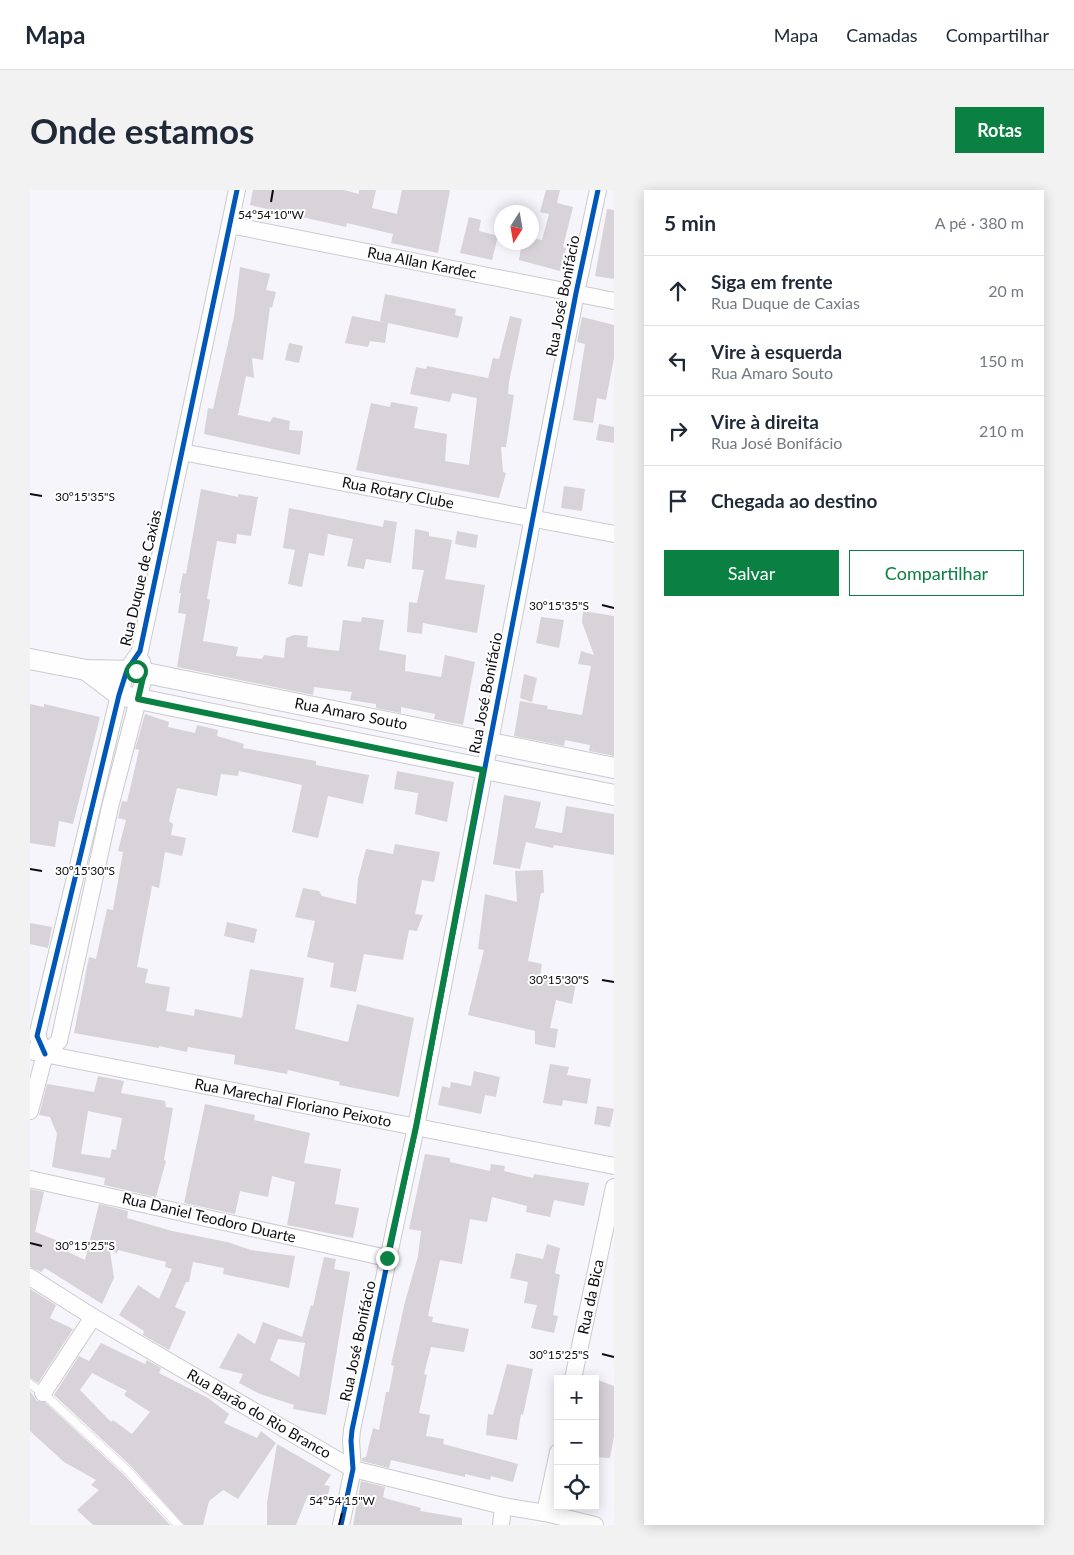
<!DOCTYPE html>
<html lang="pt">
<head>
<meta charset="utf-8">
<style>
	:root { --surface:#fff; --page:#f2f2f3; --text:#1f2937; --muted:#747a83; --line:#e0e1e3; --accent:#0b8043 }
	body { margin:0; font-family:Lato,sans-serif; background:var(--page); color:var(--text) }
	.controls { position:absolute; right:15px; bottom:15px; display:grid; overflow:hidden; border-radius:0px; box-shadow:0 2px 12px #0003 }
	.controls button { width:45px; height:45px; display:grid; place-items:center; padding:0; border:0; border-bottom:1px solid var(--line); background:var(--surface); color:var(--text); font:25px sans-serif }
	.compass { position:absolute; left:464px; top:15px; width:45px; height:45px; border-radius:50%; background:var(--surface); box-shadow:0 2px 12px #0003; rotate:191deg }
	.stop { position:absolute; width:15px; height:15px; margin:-11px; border:4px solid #0b8043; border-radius:50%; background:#fff }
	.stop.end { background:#0b8043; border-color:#fff; box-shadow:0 1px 5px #0008 }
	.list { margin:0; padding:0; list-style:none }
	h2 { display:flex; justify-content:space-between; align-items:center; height:65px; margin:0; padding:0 20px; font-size:21px }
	h2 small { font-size:16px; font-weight:400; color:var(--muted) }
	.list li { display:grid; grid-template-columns:32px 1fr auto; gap:15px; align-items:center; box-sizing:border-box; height:70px; padding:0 20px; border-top:1px solid var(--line) }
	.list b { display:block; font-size:19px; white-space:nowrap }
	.list p { margin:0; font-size:16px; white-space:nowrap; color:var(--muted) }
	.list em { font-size:16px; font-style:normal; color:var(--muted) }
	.actions { display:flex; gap:10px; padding:15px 20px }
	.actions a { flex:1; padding:11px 0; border:1px solid var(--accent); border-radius:0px; text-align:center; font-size:18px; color:var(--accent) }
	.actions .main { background:var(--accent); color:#fff }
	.icon { flex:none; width:28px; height:28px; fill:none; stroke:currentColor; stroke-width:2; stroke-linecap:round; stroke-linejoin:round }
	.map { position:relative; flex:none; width:584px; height:1335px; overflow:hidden; border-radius:0px }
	header { display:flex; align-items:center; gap:30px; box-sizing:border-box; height:70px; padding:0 25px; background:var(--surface); border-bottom:1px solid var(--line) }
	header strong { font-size:24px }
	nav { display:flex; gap:28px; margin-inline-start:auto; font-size:18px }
	.intro { display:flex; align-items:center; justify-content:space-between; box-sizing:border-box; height:120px; padding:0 30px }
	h1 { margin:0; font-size:35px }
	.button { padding:12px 22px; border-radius:0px; background:var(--accent); color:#fff; font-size:18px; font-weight:700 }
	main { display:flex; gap:30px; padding:0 30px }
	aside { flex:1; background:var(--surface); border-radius:0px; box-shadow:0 2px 12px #0003 }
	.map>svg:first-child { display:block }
	.building { fill:#d7d3d8; fill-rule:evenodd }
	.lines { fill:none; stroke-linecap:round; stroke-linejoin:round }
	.service-casing { stroke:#cbcacf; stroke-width:9 }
	.minor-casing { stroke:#cbcacf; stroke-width:18 }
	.tertiary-casing { stroke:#cbcacf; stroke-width:22 }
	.service { stroke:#fefefe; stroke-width:8 }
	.minor { stroke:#fefefe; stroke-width:16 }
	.tertiary { stroke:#fefefe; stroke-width:20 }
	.cycleway-casing { stroke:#fff; stroke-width:8 }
	.cycleway { stroke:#0057b8; stroke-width:5 }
	.route { stroke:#0b8043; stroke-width:6 }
	.ticks { fill:none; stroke:#0d0c11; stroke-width:2 }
	.labels { text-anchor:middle; stroke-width:4; stroke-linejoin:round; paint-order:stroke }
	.street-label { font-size:15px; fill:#0d0c11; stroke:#fff }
	.ticks-label { font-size:12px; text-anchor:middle; fill:#0d0c11; stroke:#fff; stroke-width:4; stroke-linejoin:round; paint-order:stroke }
</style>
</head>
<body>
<header>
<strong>Mapa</strong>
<nav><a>Mapa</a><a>Camadas</a><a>Compartilhar</a></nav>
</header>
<div class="intro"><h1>Onde estamos</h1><a class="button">Rotas</a></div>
<main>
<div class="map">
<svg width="584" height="1335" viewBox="0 0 584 1335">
	<rect width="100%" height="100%" fill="#f6f5fb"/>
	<g class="building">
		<path d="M223,0H314L329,4V0H346L342,18L367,24L372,0H420L408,63L361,53L363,44L317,33L316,37L220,15Z"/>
		<path d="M516,0H530L527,13L543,17L533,57L536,58L530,81L489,70L492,52H502V48L512,50L519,24L510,22Z"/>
		<path d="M577,19L584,20V89L565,86Z"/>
		<path d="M439,27L451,30L449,41L468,46L462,70L430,63Z"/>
		<path d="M210,77L240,84L236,100L246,102L242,118L240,117L233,170L222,168L224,188L216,186L208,225L240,232L243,227L260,231L259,240L273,241L270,265L174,244L178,218L183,219L204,127Z"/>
		<path d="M355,104L426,119L425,125L433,127L428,148L358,133L355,153L340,151L338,157L315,153L322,126L357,133L350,131Z"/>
		<path d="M480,126L492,129L479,192L478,204L484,205L476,257H471L473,282L476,283L469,308L326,280L341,213L360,217L361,212L388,217L384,238L417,244L415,271L439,275L447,208L422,203L420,212L380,204L386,177L396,179L397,176L458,188L463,168L469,169Z"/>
		<path d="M552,127L584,135V168L576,210L567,208L563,233L543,230L555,154L547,152Z"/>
		<path d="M259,153L273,156L269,173L255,170Z"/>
		<path d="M569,234L584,237V253L566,250Z"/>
		<path d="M534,296L555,299L552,321L531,318Z"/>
		<path d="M171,299L208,307V304L228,307L221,346L207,344L206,354L187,351L177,409L180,410L173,451L208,457L206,466L232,469L234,465L254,468L256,448L264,445L278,446L277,457L309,461L313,430L331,432L332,427L354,430L349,460L376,465L375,481L411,487L415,465L445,472L433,535L404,529L405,524L371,517V523L346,518V514L320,510L322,502L284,497L283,505L147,477L156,424L148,423L151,403H149L153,383L156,384Z"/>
		<path d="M259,318L353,337L354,330L367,332L361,373L336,369L334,379L317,376L323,349L298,344L294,366L279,363L272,397L258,394L265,360L253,358Z"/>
		<path d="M385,339L399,342V346L422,350L415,389L455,395L447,443L393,433L392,444L377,442L379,412L387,413L394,380L382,379Z"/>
		<path d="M427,341L448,345L446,358L425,354Z"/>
		<path d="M553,421L584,426V566L559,561L560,555L535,550L534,556L484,546L490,511L518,516L517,519L552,525L561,476L548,474L551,461L564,465L552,432Z"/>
		<path d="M511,427L534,430L529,458L506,453Z"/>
		<path d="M494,484L507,488L502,512L490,508Z"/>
		<path d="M0,514L14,517V514L70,527L43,634L29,631L25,657L0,653Z"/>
		<path d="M115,524L139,532L138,537L165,543L167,535L188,540L187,546L214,554L213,558L286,571V575L339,585L333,614L298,606L288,648L262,642L272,595L209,581L208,586L191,584L187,606L147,598L139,631L143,634L141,645L156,648L152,666L135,662L129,698L122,696L107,777L118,779L115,793L140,797L136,821L164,826L165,819L212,828L220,779L274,788L265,839L318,852L327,814L384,828L369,907L309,895L310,892L258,880L257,884L204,874L205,865L158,857L157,862L129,856V858L44,843L59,767L66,769L77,719L83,720L93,662L88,661L96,630L88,628L92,611L97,612L109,560L105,559Z"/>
		<path d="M367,581L424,592L417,632L385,624L388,603L364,599Z"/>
		<path d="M474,605L511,612L505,638L532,643L536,616L584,624V665L524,655L523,658L496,652L490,679L463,674Z"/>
		<path d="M365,654L410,662L404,692L392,690L385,724L393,725L387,741L379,740L373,770L334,764L326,802L300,797L304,773L277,767L285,731L265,727L273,698L289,701L292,706L326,714L328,689L336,659L363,664Z"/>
		<path d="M513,680L514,703H511L498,771L512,774L510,786L546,792L542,814L526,810L520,838L528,839L525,858L505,854V841L438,825L454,760L448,759L455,704L487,712L485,681Z"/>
		<path d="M197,732L227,739L224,753L194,746Z"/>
		<path d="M0,733L22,737L18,758L0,754Z"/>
		<path d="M520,874L539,877L537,885L561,889L557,914L533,910L532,916L513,913Z"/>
		<path d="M444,881L470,887L466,907L455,905L451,924L408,915L412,896L420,898L421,892L441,896Z"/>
		<path d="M68,886L94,891L91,903L135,911L136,917L143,918L134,970L136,971L126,1007L74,995L75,988L22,977L27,944L20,927L9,925L17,894L64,902ZM58,921L92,928L86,960L82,959L80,968L51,964Z"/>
		<path d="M175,914L225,925L224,930L280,943L274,973L311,979L305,1014L329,1018L323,1048L257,1035L265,992L242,986L238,1007L210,1001L205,1024L154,1013Z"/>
		<path d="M567,916L584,919L580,937L564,934Z"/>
		<path d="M395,964L420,968V972L460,981L461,974L475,976L474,981L503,988L504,984L559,993L554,1016L524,1010L520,1027L496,1022L497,1016L462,1007L457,1032L440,1029L432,1074L410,1070L398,1126L403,1127L402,1132L439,1139L434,1162L401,1157L394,1184L397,1185L389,1223L400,1225L396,1246L414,1249L413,1254L488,1274L483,1292L461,1286L460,1290L435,1284V1287L361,1270L359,1278L332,1271V1268L336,1267L343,1238L349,1240L356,1202H359L364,1176L361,1175L375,1112L388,1066L391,1041L379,1039Z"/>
		<path d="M0,999L14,1002L5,1042L34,1053V1060L55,1070L69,1014L98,1021L97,1028L142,1041L197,1052L221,1060L265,1066L259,1098L193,1084L194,1078L163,1072L159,1092H156L145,1117L156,1122L139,1160L113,1145L114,1141L89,1125L108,1095L129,1109L142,1079L135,1077L136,1072L88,1060L87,1063L80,1061L84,1088L72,1114L15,1078L11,1082L0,1077Z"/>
		<path d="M517,1054L530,1058L525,1083L530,1085L523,1125L528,1126L524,1143L501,1138L507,1115L494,1113L498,1092L480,1088L486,1063L513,1069Z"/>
		<path d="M294,1067L306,1069L304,1079L320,1082L296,1225L263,1219L264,1215L230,1204L209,1193L213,1184L189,1178L208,1143L225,1154L233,1132L272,1147L281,1115L283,1116ZM248,1149L275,1153L269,1187L240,1170Z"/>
		<path d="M0,1099L26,1115L20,1128L43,1139L8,1193L0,1188Z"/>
		<path d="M71,1153L115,1174L117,1170L131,1178L129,1183L178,1208L199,1224L194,1233L227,1248L231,1241L246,1253L208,1309L193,1300L179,1311L173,1335H154L101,1276L24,1205L49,1166L59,1171ZM62,1183L97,1201L94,1205L120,1222L102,1244L83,1230L81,1232L50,1200Z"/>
		<path d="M477,1174L503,1179L493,1225L491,1224L487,1250L456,1245L458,1224L463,1225Z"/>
		<path d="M565,1189L584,1196V1247L580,1268L565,1267Z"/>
		<path d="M0,1201L7,1211L15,1212L93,1284L140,1335H63L47,1320L69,1300L61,1295L66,1290L34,1272L0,1241Z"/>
		<path d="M247,1254L301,1285L294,1295L300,1296L297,1309L278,1305L266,1335H237V1313Z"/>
		<path d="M331,1291L355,1297L353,1307L358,1309L391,1318L390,1321L432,1328V1335H323Z"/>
	</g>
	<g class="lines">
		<g class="service-casing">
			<path id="service" d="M0,1194L13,1203L97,1280L148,1335"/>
		</g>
		<g class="minor-casing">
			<g id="minor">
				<path d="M200,35L584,111"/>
				<path d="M152,262L584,344"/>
				<path d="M0,861L584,976"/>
				<path d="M15,864L7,846L89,505L97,480L110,461L207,0"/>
				<path d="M0,921L15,864L29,851L80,617L115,483L112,472"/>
				<path d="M0,989L357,1068"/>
				<path d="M0,1087L63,1127L323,1279L473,1316L515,1323L565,1335"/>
				<path d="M543,1189L584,997"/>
				<path d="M13,1203L63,1127"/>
				<path d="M515,1323L528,1262"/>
				<path d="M311,1335L323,1279L321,1251L322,1240L386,937L546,103L568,0"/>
				<path d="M471,1335L473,1316"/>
			</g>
		</g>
		<g class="tertiary-casing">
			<g id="tertiary">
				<path d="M0,469L56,480L106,481L584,578"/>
				<path d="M56,480L89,505L584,605"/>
			</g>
		</g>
		<use href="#service" class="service"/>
		<use href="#minor" class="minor"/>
		<use href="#tertiary" class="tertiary"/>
		<g class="cycleway-casing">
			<g id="cycleway">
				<path d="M15,864L7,846L89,505L97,480L110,461L207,0"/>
				<path d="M311,1335L323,1279L321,1251L322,1240L386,937L546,103L568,0"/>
			</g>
		</g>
		<use href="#cycleway" class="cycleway"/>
	</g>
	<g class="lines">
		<path class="route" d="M106,481L114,483L108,509L453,580L386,937L357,1068"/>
	</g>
	<path class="ticks" d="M241,12L243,0M0,304L12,306M572,415L584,418M0,679L12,681M572,790L584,792M0,1053L12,1056M572,1164L584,1167M309,1335L312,1323"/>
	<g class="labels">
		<g class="street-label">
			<text transform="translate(392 73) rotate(11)" y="5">Rua Allan Kardec</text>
			<text transform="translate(533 106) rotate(-79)" y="5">Rua José Bonifácio</text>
			<text transform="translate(368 303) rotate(11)" y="5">Rua Rotary Clube</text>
			<text transform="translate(111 388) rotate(-77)" y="5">Rua Duque de Caxias</text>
			<text transform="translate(456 503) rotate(-79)" y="5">Rua José Bonifácio</text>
			<text transform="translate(321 524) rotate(11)" y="5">Rua Amaro Souto</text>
			<text transform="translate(263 913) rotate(11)" y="5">Rua Marechal Floriano Peixoto</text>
			<text transform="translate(179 1028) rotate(13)" y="5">Rua Daniel Teodoro Duarte</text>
			<text transform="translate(561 1107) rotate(-78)" y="5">Rua da Bica</text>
			<text transform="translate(328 1151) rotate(-78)" y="5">Rua José Bonifácio</text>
			<text transform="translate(229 1224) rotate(30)" y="5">Rua Barão do Rio Branco</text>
		</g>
	</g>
	<g class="ticks-label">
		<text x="241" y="29">54°54'10"W</text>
		<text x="55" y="311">30°15'35"S</text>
		<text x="529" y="420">30°15'35"S</text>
		<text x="55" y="685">30°15'30"S</text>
		<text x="529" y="794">30°15'30"S</text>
		<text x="55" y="1060">30°15'25"S</text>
		<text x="529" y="1169">30°15'25"S</text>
		<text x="312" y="1315">54°54'15"W</text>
	</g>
</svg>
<div class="controls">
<button>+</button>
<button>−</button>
<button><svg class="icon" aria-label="locate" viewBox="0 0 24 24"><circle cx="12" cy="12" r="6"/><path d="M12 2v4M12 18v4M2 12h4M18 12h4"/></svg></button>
</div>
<svg class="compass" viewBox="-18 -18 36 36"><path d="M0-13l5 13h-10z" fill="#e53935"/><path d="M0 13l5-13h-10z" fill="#747a83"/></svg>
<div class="stop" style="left:106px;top:481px"></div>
<div class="stop end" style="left:357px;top:1068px"></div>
</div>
<aside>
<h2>5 min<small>A pé · 380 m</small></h2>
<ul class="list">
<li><svg class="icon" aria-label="ahead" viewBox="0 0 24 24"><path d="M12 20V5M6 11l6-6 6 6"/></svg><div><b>Siga em frente</b><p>Rua Duque de Caxias</p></div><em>20 m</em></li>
<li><svg class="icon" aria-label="left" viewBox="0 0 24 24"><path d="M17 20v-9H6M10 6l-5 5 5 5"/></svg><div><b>Vire à esquerda</b><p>Rua Amaro Souto</p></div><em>150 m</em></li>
<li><svg class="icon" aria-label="right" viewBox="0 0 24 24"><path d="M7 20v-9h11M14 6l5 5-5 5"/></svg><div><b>Vire à direita</b><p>Rua José Bonifácio</p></div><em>210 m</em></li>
<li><svg class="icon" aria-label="arrive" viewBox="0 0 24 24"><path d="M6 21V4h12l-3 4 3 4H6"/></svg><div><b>Chegada ao destino</b></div></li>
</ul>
<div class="actions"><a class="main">Salvar</a><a>Compartilhar</a></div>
</aside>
</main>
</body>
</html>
